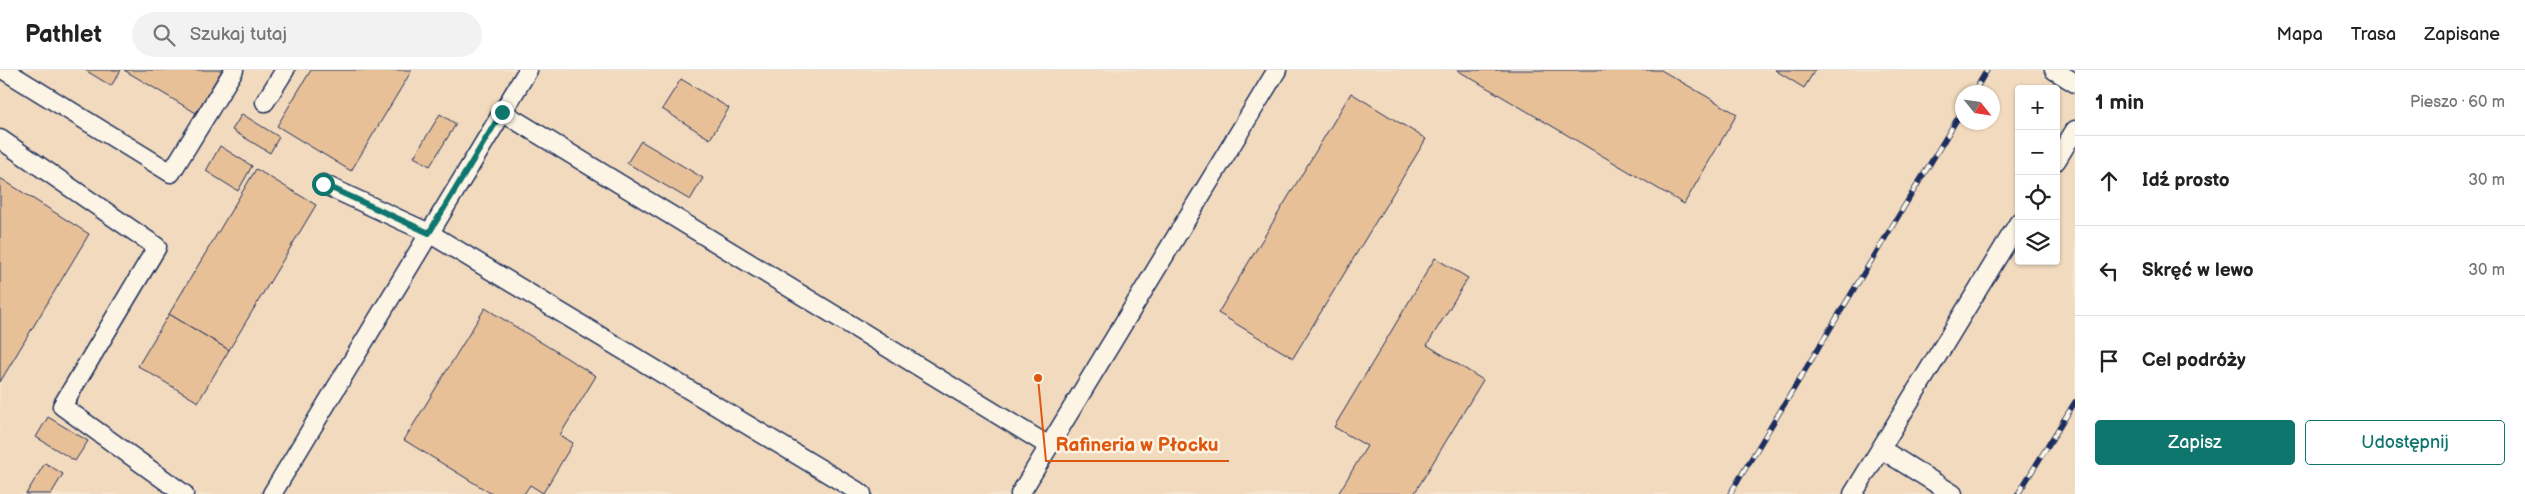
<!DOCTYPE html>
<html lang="pl">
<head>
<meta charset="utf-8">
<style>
	:root { --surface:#fff; --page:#f2f2f2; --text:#222; --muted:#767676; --line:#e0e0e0; --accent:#0f766e }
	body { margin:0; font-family:"Balsamiq Sans",sans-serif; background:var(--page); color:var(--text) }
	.controls { position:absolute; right:15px; top:15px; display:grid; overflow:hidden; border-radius:5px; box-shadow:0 1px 4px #0004 }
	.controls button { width:45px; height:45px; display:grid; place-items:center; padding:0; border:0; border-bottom:1px solid var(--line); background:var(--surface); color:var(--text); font:25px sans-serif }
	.compass { position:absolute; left:1955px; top:15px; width:45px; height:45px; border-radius:50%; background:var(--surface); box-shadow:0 1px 4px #0004; rotate:120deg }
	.stop { position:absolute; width:15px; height:15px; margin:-11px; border:4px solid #0f766e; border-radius:50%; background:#fff }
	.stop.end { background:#0f766e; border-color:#fff; box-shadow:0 1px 5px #0008 }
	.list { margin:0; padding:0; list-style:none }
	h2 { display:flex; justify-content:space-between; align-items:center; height:65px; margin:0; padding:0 20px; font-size:21px }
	h2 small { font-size:16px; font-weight:400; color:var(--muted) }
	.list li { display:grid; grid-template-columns:32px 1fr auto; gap:15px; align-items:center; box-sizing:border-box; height:90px; padding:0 20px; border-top:1px solid var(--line) }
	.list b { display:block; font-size:19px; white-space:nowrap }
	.list em { font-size:16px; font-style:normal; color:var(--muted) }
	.actions { display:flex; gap:10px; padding:15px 20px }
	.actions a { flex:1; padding:11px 0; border:1px solid var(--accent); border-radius:5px; text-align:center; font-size:18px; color:var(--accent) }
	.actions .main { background:var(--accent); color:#fff }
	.icon { flex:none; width:28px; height:28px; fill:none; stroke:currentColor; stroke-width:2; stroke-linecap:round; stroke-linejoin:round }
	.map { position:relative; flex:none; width:2075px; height:424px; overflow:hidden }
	header { display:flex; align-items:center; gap:30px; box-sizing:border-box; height:70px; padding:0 25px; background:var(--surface); border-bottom:1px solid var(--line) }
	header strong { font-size:24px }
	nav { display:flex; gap:28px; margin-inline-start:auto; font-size:18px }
	.search { width:350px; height:45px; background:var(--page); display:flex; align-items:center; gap:12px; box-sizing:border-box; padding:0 18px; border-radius:28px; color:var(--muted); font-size:19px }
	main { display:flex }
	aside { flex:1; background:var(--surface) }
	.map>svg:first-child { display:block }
	.built { fill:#f2dabe; fill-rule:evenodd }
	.building { fill:#e8c098; stroke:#1b2f5e }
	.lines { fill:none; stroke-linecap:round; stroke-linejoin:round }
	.lane-casing { stroke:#1b2f5e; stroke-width:21 }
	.lane { stroke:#fcf5e5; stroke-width:18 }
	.rail-casing { stroke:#1b2f5e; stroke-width:5.5 }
	.rail { stroke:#fcf5e5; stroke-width:4; stroke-dasharray:11; stroke-linecap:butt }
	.route { stroke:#0f766e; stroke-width:6 }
	.leader { fill:none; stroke:#de5710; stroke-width:2 }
	.callout-dot { fill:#de5710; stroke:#fcf5e5; stroke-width:2 }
	.callout-label { font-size:19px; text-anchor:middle; font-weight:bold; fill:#de5710; stroke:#fcf5e5; stroke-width:5; stroke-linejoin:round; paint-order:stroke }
</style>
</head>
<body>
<header>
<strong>Pathlet</strong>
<div class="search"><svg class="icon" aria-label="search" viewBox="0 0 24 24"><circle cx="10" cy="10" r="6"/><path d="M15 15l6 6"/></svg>Szukaj tutaj</div>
<nav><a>Mapa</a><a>Trasa</a><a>Zapisane</a></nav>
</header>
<main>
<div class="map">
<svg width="2075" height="424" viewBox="0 0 2075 424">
	<rect width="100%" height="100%" fill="#f6e5ce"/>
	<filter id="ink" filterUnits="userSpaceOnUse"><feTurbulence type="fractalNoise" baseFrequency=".02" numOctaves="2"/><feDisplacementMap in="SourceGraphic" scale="10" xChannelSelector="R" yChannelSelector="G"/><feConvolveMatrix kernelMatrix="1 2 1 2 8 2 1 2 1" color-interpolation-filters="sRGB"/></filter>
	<g filter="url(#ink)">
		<path class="built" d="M0,0H2075V424H0ZM2019,19H2056V191H2019ZM1962,22H1992V52H1962Z"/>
		<g class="building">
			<path d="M85,0H121L111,16Z"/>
			<path d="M124,0H222L196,43Z"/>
			<path d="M311,0H412L351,101L277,56Z"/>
			<path d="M1457,0H1661L1737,44L1684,134Z"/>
			<path d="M1775,0H1815L1804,18Z"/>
			<path d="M681,9L729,38L710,69L662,39Z"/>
			<path d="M1351,23L1426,69L1293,288L1218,243Z"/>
			<path d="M242,44L279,67L270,83L232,60Z"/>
			<path d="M440,44L456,54L430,96L414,87Z"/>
			<path d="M641,71L703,108L690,130L627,93Z"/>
			<path d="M220,76L252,96L238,121L206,101Z"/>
			<path d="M256,99L316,135L229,280L169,244Z"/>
			<path d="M0,108L89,164L0,312Z"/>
			<path d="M1435,188L1468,208L1427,275L1483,310L1414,424H1338L1367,376L1334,357Z"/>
			<path d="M485,238L596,306L560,365L573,373L543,423L530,415L524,424H492L404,370Z"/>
			<path d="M169,244L229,280L198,332L138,296Z"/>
			<path d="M48,347L88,371L75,391L36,367Z"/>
			<path d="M45,393L63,404L51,424H26Z"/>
		</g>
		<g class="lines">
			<g class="lane-casing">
				<g id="lane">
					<path d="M4,0L171,103L234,0"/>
					<path d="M2054,0L2075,13"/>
					<path d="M265,32L285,0"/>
					<path d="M502,42L1049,376"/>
					<path d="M0,69L157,177L62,336L184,424"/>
					<path d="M2056,91L2075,60"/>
					<path d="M323,114L429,163L862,424"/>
					<path d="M1881,379L1953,424"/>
					<path d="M272,424L528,0"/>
					<path d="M1020,424L1277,0"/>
					<path d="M1853,424L2019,152"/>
				</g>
			</g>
			<use href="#lane" class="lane"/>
			<g class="rail-casing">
				<g id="rail">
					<path d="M1974,22L1987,0"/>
					<path d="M1730,424L1962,41"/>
					<path d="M2018,424L2075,332"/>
				</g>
			</g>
			<use href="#rail" class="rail"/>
		</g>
	</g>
	<g class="lines" filter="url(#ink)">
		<path class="route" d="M323,114L429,163L502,42"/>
	</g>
	<path class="leader" d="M1038 308L1046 391H1229"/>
	<circle class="callout-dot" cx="1038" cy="308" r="5"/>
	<g class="callout-label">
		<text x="1137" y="381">Rafineria w Płocku</text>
	</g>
</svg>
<div class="controls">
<button>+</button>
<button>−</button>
<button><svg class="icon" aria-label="locate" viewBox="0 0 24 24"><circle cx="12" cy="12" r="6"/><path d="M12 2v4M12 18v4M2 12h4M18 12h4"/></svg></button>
<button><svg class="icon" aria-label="layers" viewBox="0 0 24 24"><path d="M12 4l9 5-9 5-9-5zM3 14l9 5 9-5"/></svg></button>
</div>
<svg class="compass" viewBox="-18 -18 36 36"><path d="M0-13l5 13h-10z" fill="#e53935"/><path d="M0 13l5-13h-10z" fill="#767676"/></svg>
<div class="stop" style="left:323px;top:114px"></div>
<div class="stop end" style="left:502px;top:42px"></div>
</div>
<aside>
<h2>1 min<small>Pieszo · 60 m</small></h2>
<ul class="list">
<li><svg class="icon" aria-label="ahead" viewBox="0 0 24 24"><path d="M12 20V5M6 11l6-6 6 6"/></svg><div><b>Idź prosto</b></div><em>30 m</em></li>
<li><svg class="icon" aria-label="left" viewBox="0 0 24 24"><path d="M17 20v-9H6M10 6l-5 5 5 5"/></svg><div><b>Skręć w lewo</b></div><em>30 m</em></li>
<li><svg class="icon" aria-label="arrive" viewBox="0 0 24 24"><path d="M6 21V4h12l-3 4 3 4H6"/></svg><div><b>Cel podróży</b></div></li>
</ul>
<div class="actions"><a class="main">Zapisz</a><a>Udostępnij</a></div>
</aside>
</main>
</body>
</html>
